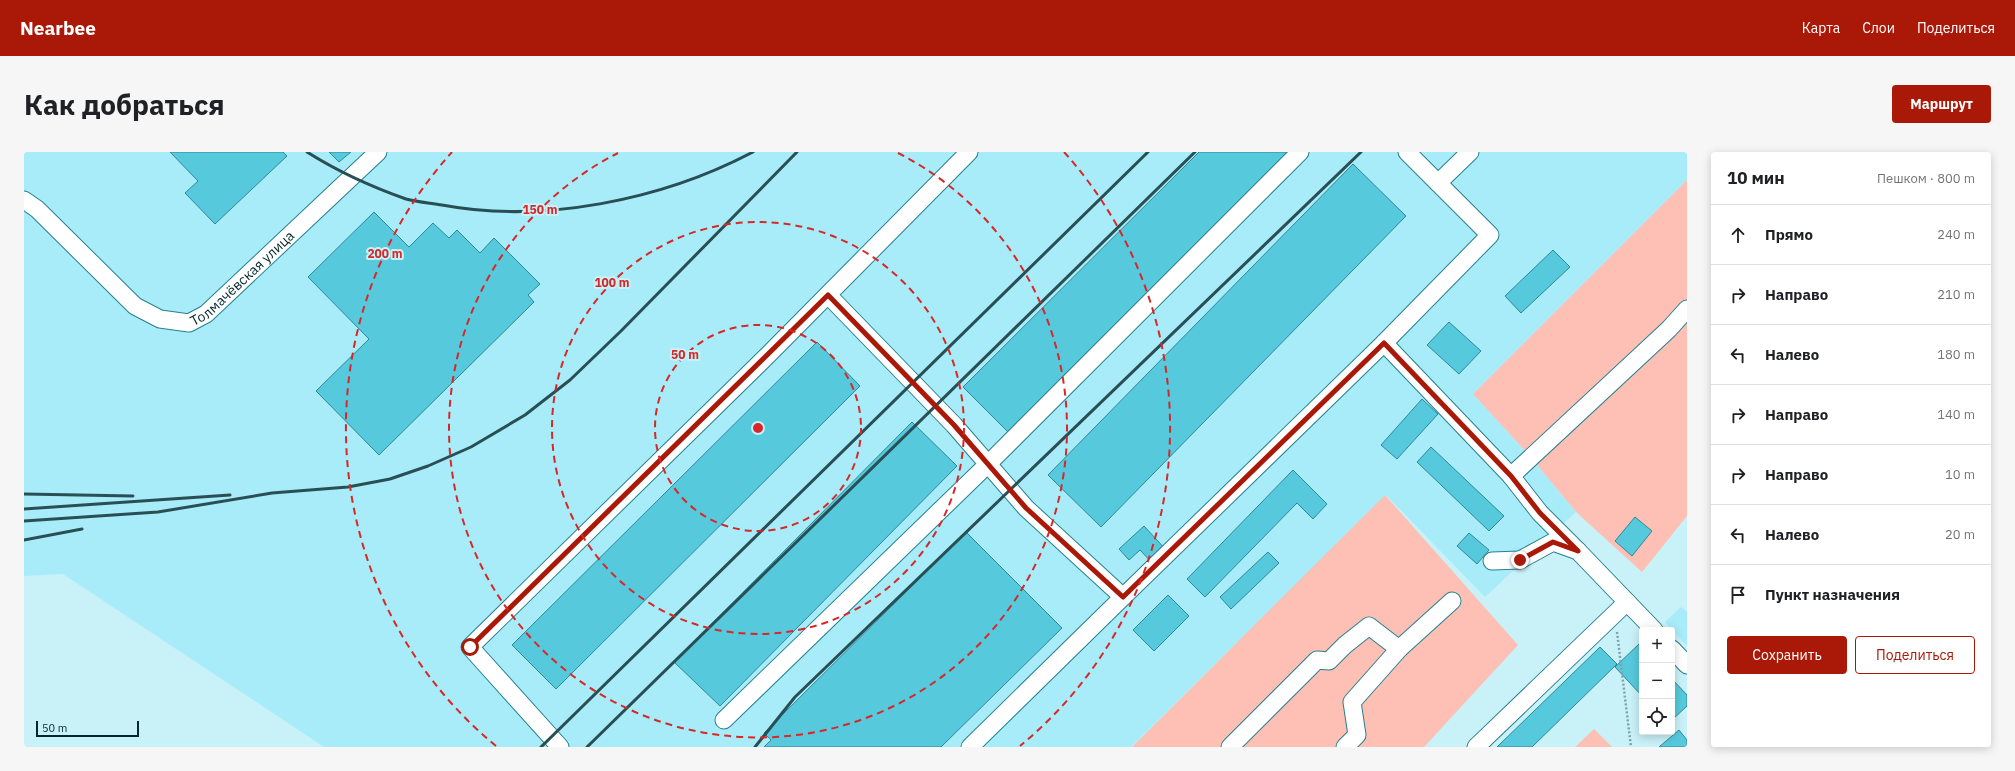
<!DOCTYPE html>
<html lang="ru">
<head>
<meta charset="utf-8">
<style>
	:root { --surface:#fff; --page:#f6f6f6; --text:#202124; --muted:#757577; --line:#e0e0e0; --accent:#aa1908 }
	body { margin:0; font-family:"IBM Plex Sans",sans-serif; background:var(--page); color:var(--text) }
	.controls { position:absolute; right:12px; bottom:12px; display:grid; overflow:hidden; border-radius:4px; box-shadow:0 2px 10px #0003 }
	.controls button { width:36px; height:36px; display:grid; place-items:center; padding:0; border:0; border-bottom:1px solid var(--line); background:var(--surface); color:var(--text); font:20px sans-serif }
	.scale { position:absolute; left:12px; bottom:10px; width:103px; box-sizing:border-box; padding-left:4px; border:2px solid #02282e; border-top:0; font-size:11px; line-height:14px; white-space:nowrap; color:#02282e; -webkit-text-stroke:3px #c9f1f8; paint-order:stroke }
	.stop { position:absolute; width:12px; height:12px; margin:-9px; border:3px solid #aa1908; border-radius:50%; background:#fff }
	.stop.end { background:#aa1908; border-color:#fff; box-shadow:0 1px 4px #0008 }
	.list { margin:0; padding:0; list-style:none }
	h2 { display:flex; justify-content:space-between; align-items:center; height:52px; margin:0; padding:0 16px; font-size:17px }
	h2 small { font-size:13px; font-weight:400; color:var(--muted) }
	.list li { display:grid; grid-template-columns:26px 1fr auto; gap:12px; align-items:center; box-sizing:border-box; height:60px; padding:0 16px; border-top:1px solid var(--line) }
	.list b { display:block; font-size:15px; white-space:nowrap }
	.list em { font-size:13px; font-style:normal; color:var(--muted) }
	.actions { display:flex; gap:8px; padding:12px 16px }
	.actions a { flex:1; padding:9px 0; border:1px solid var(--accent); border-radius:4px; text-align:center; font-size:14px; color:var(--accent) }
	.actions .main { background:var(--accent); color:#fff }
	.icon { flex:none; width:22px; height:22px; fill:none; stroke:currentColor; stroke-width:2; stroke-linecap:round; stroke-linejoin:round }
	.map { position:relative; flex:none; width:1663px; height:595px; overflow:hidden; border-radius:4px }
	header { display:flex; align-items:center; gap:24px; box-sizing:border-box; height:56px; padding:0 20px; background:var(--accent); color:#fff }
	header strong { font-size:19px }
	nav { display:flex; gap:22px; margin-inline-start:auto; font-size:14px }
	.intro { display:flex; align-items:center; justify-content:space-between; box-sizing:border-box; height:96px; padding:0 24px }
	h1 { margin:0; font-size:28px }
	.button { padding:10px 18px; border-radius:4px; background:var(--accent); color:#fff; font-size:14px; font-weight:700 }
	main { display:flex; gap:24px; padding:0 24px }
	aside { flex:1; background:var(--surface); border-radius:4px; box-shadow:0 2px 10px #0003 }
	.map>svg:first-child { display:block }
	.built { fill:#a8ecf9 }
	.green { fill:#febfb4 }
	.building { fill:#57c9dc; stroke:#308897 }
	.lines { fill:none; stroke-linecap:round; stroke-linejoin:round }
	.minor-casing { stroke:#26808f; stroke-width:19 }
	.path { stroke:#7ca3a9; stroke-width:2.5; stroke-dasharray:2 2; stroke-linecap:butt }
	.minor { stroke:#fff; stroke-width:17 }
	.rail { stroke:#294f55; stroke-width:3 }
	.route { stroke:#aa1908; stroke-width:5 }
	.ring { fill:none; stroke:#d62828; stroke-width:2; stroke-dasharray:7 5 }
	.labels { text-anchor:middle; stroke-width:4; stroke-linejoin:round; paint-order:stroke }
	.street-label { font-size:14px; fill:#02282e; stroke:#c9f1f8 }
	.centre { fill:#d62828; stroke:#c9f1f8; stroke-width:2 }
	.ring-label { font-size:12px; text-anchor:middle; font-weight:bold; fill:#d62828; stroke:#c9f1f8; stroke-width:4; stroke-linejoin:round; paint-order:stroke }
</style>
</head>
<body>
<header>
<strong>Nearbee</strong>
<nav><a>Карта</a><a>Слои</a><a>Поделиться</a></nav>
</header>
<div class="intro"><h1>Как добраться</h1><a class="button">Маршрут</a></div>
<main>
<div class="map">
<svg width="1663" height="595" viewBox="0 0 1663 595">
	<rect width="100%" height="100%" fill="#c9f1f8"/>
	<g class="built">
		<path d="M0,0H1663V28L1449,242L1504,302L1552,360L1461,445L1362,343L1107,595H300L39,422L0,424Z"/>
		<path d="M1657,455L1663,460V494L1641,470Z"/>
	</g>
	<g class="green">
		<path d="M1663,28V364L1618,420L1552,360L1504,302L1449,242Z"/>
		<path d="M1361,343L1494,493L1400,595H1108Z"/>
		<path d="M1570,577L1588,595H1551Z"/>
	</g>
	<g class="building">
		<path d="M146,0H259L263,4L191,72L161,41L174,29Z"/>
		<path d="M305,0H327L315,10Z"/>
		<path d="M1175,0H1268L986,282L939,235Z"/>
		<path d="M1329,12L1382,64L1077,375L1024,323Z"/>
		<path d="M350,60L385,95L409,71L425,86L433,78L456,101L470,86L516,132L504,143L510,150L355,303L292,239L345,187L284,125Z"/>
		<path d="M1529,98L1546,115L1497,161L1481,144Z"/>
		<path d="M1425,170L1457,199L1435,222L1403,193Z"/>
		<path d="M793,190L836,234L532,537L488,493Z"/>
		<path d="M1398,247L1414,262L1373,307L1357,293Z"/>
		<path d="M888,270L933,314L696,554L650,510Z"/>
		<path d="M1407,295L1480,364L1465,379L1393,310Z"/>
		<path d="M1269,318L1303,352L1289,367L1273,351L1181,445L1163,427Z"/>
		<path d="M1611,365L1628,379L1608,404L1591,389Z"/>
		<path d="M1120,374L1144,400L1130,413L1116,398L1105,408L1095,397Z"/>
		<path d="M942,380L1038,476L917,595H740L747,588L740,581Z"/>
		<path d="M1445,381L1465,398L1453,412L1433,394Z"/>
		<path d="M1244,400L1255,411L1207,457L1196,445Z"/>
		<path d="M1144,443L1165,464L1130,499L1109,478Z"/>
		<path d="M1615,492L1618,495V544L1591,515Z"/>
		<path d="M1576,495L1593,512L1508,595H1473Z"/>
		<path d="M1648,527L1663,543V554L1648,568Z"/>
		<path d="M1655,578L1663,588V595H1635Z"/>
	</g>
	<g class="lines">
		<g class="minor-casing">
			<g id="minor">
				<path d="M1383,0L1466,83L1360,191L1487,324L1516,361L1554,399"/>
				<path d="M1414,31L1446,0"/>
				<path id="s1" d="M0,48L13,57L111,154L136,167L165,171L182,162L354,0"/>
				<path d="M804,143L930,273L1002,356L1099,445L1360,191"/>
				<path d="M1487,324L1645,177L1663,157"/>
				<path d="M1468,409L1496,408L1529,390L1554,399L1630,478"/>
				<path d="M1648,497L1663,513"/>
				<path d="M700,568L964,312L1276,0"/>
				<path d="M536,595L446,495L745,202L945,0"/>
				<path d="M946,595L1099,445"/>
				<path d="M1206,595L1293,508L1305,509L1321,493L1345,474L1375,497"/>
				<path d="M1321,595L1333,583L1328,550L1375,497L1428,449"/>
				<path d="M1452,595L1603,450"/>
			</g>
		</g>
		<path class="path" d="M1593,480L1607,595"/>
		<use href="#minor" class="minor"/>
		<g class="rail">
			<path d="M283,0C313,19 348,35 382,47C393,50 406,51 418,53C519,72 638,48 729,0"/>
			<path d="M0,342L109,344"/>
			<path d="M0,357L206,343"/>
			<path d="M0,369L134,360L248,341L324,335L366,327L404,314L447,295L501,263L546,228L597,179L773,0"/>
			<path d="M0,388L58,377"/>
			<path d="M517,595L1124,0"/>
			<path d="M563,595L1171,0"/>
			<path d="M731,595L771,545L1337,0"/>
		</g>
	</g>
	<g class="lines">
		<path class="route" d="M446,495L804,143L930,273L1002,356L1099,445L1360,191L1487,324L1516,361L1554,399L1529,390L1496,408"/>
	</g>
	<g class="ring">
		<circle cx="734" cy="276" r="103"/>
		<circle cx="734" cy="276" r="206"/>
		<path d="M874 1A309 309 0 1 1 594 1"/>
		<path d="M472 594A412 412 0 0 1 428 0M1040 0A412 412 0 0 1 996 594"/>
	</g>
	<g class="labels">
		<g class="street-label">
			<text dy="5" stroke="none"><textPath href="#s1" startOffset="281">Толмачёвская улица</textPath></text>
		</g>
	</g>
	<circle cx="734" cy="276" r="6" class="centre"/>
	<g class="ring-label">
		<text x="516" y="62">150 m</text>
		<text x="361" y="106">200 m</text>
		<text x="588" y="135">100 m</text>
		<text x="661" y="207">50 m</text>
	</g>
</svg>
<div class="controls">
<button>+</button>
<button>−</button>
<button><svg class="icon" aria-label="locate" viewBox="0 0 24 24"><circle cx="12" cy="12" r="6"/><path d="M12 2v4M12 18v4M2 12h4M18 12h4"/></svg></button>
</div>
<div class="scale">50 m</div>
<div class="stop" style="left:446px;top:495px"></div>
<div class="stop end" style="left:1496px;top:408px"></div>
</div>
<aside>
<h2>10 мин<small>Пешком · 800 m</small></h2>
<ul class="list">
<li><svg class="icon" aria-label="ahead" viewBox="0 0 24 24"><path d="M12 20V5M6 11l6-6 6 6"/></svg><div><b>Прямо</b></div><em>240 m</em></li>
<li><svg class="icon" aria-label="right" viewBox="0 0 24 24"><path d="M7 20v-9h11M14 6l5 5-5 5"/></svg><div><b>Направо</b></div><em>210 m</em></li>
<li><svg class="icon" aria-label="left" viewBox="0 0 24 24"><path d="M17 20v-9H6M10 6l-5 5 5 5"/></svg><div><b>Налево</b></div><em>180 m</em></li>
<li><svg class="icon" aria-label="right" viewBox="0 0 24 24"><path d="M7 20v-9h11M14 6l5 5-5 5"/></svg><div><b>Направо</b></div><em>140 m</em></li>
<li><svg class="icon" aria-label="right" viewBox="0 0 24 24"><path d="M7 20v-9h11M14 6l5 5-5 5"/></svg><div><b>Направо</b></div><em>10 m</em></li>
<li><svg class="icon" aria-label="left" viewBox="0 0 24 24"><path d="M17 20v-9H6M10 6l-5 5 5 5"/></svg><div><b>Налево</b></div><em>20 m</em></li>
<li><svg class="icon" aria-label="arrive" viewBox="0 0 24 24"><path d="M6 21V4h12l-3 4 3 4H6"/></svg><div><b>Пункт назначения</b></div></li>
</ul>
<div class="actions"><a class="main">Сохранить</a><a>Поделиться</a></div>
</aside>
</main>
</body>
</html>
